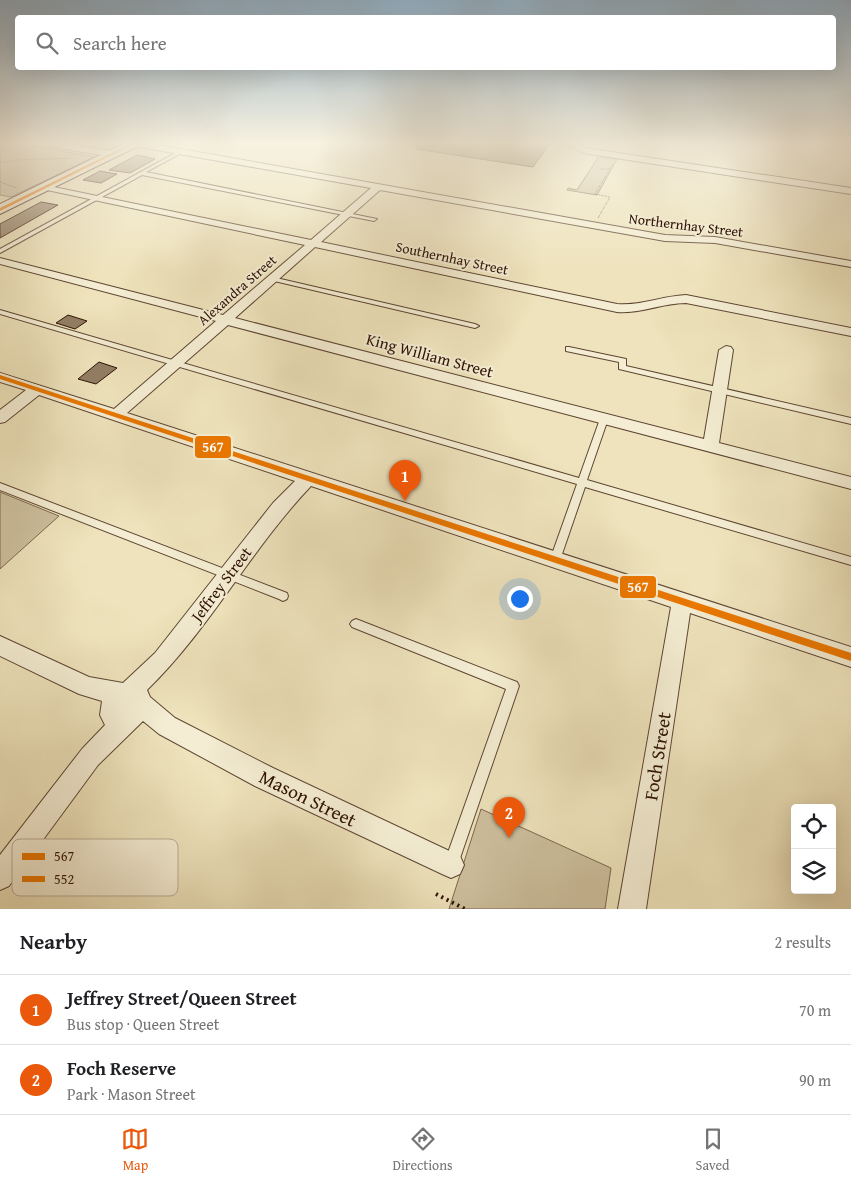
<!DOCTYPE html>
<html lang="en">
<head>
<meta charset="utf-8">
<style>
	:root { --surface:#fff; --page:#f6f6f6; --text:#202124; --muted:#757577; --line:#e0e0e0; --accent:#ea580c }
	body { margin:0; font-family:"Gentium Book Plus",serif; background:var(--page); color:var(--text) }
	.controls { position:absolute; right:15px; bottom:15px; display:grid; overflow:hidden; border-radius:5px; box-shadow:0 5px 20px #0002 }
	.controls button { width:45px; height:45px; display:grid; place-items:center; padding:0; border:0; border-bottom:1px solid var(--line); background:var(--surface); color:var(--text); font:25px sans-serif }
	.you { position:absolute; left:519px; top:598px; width:18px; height:18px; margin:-12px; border:4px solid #fff; border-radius:50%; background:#1a73e8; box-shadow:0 0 0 8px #1a73e833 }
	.badge { display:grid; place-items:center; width:32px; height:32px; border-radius:50%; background:var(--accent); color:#fff; font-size:16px; font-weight:700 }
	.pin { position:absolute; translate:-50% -41px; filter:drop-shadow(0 1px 2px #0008) }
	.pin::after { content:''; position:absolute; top:26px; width:18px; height:15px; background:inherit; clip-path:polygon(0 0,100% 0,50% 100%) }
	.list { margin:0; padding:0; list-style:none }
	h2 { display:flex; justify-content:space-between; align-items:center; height:65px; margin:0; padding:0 20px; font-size:21px }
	h2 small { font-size:16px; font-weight:400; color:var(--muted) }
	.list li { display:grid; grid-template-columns:32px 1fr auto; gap:15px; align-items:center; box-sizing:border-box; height:70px; padding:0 20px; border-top:1px solid var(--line) }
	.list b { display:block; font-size:19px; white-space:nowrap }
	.list p { margin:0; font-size:16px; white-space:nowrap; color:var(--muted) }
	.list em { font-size:16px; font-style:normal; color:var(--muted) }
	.icon { flex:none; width:28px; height:28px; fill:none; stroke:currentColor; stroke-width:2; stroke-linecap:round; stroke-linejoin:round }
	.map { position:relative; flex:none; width:851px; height:909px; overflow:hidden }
	.search { position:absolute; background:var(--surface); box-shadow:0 5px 20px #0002; left:15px; right:15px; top:15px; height:55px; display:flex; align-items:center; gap:12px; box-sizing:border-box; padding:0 18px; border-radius:5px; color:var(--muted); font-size:19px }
	.sheet { height:205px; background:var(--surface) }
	nav { display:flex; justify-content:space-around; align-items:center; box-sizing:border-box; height:70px; border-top:1px solid var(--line); background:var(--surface); font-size:14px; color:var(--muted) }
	nav a { display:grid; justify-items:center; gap:2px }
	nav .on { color:var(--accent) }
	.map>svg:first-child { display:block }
	.green { fill:#cdbf9d; stroke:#7e6850 }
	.building { fill:#927e64; stroke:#2e1104 }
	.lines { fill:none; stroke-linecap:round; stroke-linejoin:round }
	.lane-casing { stroke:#5e4632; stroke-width:2 }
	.street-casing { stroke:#5e4632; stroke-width:2 }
	.secondary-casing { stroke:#2e1104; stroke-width:2 }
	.path-far1 { stroke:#2e1104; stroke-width:1; stroke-dasharray:0.5 1; stroke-linecap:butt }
	.path { stroke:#2e1104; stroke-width:4; stroke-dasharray:2 4; stroke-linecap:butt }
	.lane { fill:#f4edd3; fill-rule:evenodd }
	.street { fill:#f4edd3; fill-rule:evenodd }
	.secondary { fill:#f4edd3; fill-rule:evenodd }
	.bus-1-casing { stroke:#f4edd3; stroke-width:4 }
	.bus-2-casing { stroke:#f4edd3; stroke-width:4 }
	.bus-1 { fill:#ea7700; fill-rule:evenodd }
	.bus-2 { fill:#ea7700; fill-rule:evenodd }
	.labels { text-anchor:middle; stroke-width:4; stroke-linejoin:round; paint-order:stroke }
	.far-street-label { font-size:14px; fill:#2e1104; stroke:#f4edd3 }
	.street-label { font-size:16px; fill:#2e1104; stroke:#f4edd3 }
	.near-street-label { font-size:19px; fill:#2e1104; stroke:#f4edd3 }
	.key { fill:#f4edd3; stroke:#b9ab95; stroke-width:1 }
	.key-label { font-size:14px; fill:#2e1104 }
	.line-badge { stroke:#f4edd3; stroke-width:2 }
	.badge-label { font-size:14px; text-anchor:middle; font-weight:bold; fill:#fff }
</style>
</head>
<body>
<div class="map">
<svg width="851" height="909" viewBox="0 0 851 909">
	<rect width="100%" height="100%" fill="#eee3bc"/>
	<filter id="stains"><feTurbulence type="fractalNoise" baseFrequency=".004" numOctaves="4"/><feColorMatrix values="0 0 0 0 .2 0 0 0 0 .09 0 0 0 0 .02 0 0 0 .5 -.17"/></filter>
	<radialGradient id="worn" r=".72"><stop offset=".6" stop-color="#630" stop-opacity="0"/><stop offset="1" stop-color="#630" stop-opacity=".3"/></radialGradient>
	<g class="green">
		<path d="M0,143H17L94,157L11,197L0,195Z"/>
		<path d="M599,156L617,159L597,195L567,190L568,188L577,190Z"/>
		<path d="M0,492L59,516L0,569Z"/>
		<path d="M481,809L611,868L605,909H449Z"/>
	</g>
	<g class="building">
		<path d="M417,143H550L533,167L416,149Z"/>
		<path d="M137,155L155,159L130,173L109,170Z"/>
		<path d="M100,171L117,174L101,183L83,180Z"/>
		<path d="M41,202L58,205L0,238V224Z"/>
		<path d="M68,315L87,321L75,329L56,323Z"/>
		<path d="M99,362L117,368L96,384L78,379Z"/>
	</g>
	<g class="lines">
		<g class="lane-casing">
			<g id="lane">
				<path d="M181,150H183V152L146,172L377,219L374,221L142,175L0,253V249Z"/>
				<path d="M272,277L475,324L479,326L475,328L270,280L269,279Z"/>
				<path d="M0,310L579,478L600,419L601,417H607L608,419L587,480L851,557V565L585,487L560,560L559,563L555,564L551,563L550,560L577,484L0,314Z"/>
				<path d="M566,347H569L626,359V366L851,418V424L619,369V362L566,351Z"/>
				<path d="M0,483L287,593L288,596L287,599L283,601L279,599L0,490Z"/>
				<path d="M356,619L517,682L519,686L458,864L456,869L451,871L446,869L444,864L506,689L352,627L350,624L352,621Z"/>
			</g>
		</g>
		<g class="street-casing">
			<g id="street">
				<path d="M43,143H60L112,151L116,154L112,157L47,146Z"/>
				<path d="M130,143H147L665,235L715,237L851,261V267L715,243L665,241L380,190L321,242L617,304C641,306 662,296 686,295L851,328V336L686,303C662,303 641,314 617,312L315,247L235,318L704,439L719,350L726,346L731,347L733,350L719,443L851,477V489L228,325L127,413L851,647V667L690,613L646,909H618L671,607L311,486C251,549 210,629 147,690L150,697L175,718L273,768L460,856L464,865L460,874L451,878L442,874L255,786L159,734L143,721L98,765L9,886L0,890V855L82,749L105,725L100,715L102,701L79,694L0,656V636L89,677L123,683L155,653L273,503L295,481L39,395L5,422L0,423V410L26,390L0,382V373L114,409L216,321L0,264V258L223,315L305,245L47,190L42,187L44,185L311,240L371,188L134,146Z"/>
				<path d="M573,143H582L580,145L585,148L851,188V194L583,153L571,146Z"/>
			</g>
		</g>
		<g class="secondary-casing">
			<path id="secondary" d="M125,143H140L138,146L0,214V204Z"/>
		</g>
		<g class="path-far1">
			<path d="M17,160L21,153L37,145"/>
			<path d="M0,163L17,160L73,158"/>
			<path d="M601,169H609"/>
			<path d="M0,182L17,188"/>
			<path d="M598,218L610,197L595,194L613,164"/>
		</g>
		<path class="path" d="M436,894L465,909"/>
		<use href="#lane" class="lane"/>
		<use href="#street" class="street"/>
		<use href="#secondary" class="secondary"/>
		<g class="bus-1-casing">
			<path id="bus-1" d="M0,375L851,653V661L0,379Z"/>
		</g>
		<g class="bus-2-casing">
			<path id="bus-2" d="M132,143H136L0,211V208Z"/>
		</g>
		<use href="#bus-1" class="bus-1"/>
		<use href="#bus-2" class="bus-2"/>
	</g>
	<linearGradient id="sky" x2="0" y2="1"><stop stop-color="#90aabd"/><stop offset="0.53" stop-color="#f7f2e1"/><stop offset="1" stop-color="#f7f2e1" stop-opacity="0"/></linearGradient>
	<rect width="851" height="270" fill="url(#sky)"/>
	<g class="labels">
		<g class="far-street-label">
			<text transform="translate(686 225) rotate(7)" y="5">Northernhay Street</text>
			<text transform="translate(452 258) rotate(12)" y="5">Southernhay Street</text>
			<text transform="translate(237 290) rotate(-41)" y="5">Alexandra Street</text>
		</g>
		<g class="street-label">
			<text transform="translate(430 355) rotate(15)" y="6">King William Street</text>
			<text transform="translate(221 584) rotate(-53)" y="6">Jeffrey Street</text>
		</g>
		<g class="near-street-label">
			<text transform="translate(657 756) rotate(-81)" y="7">Foch Street</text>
			<text transform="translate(308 798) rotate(26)" y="7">Mason Street</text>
		</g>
	</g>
	<rect x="12" y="839" width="166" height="57" rx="8" class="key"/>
	<rect x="22" y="853" width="23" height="7" fill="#ea7700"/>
	<rect x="22" y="876" width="23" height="6" fill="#ea7700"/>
	<g class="key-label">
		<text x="54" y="861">567</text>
		<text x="54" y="884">552</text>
	</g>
	<g class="line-badge">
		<rect x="194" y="435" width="38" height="24" rx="5" fill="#ea7700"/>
		<rect x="619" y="575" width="38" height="24" rx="5" fill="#ea7700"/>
	</g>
	<g class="badge-label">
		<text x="213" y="452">567</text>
		<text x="638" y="592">567</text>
	</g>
	<rect width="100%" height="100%" filter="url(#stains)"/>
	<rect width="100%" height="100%" fill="url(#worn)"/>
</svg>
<div class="controls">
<button><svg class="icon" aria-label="locate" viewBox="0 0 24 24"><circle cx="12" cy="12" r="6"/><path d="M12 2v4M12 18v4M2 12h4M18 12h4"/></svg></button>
<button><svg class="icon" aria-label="layers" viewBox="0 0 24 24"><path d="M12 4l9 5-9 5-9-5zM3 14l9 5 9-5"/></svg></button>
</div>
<div class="you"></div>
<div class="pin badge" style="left:405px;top:501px">1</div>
<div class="pin badge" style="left:509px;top:838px">2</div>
<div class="search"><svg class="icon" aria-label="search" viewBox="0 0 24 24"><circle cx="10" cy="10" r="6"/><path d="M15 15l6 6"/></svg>Search here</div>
</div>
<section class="sheet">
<h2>Nearby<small>2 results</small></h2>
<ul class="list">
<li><span class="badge">1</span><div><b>Jeffrey Street/Queen Street</b><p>Bus stop · Queen Street</p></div><em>70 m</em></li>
<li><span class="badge">2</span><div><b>Foch Reserve</b><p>Park · Mason Street</p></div><em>90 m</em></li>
</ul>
</section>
<nav>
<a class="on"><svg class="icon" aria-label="map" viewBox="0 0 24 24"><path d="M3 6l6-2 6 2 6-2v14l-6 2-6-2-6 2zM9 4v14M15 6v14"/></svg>Map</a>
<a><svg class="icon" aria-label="directions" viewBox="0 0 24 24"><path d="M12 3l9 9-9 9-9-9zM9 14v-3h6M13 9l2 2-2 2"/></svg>Directions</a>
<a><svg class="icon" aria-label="saved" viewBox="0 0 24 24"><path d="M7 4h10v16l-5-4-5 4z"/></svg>Saved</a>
</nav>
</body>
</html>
